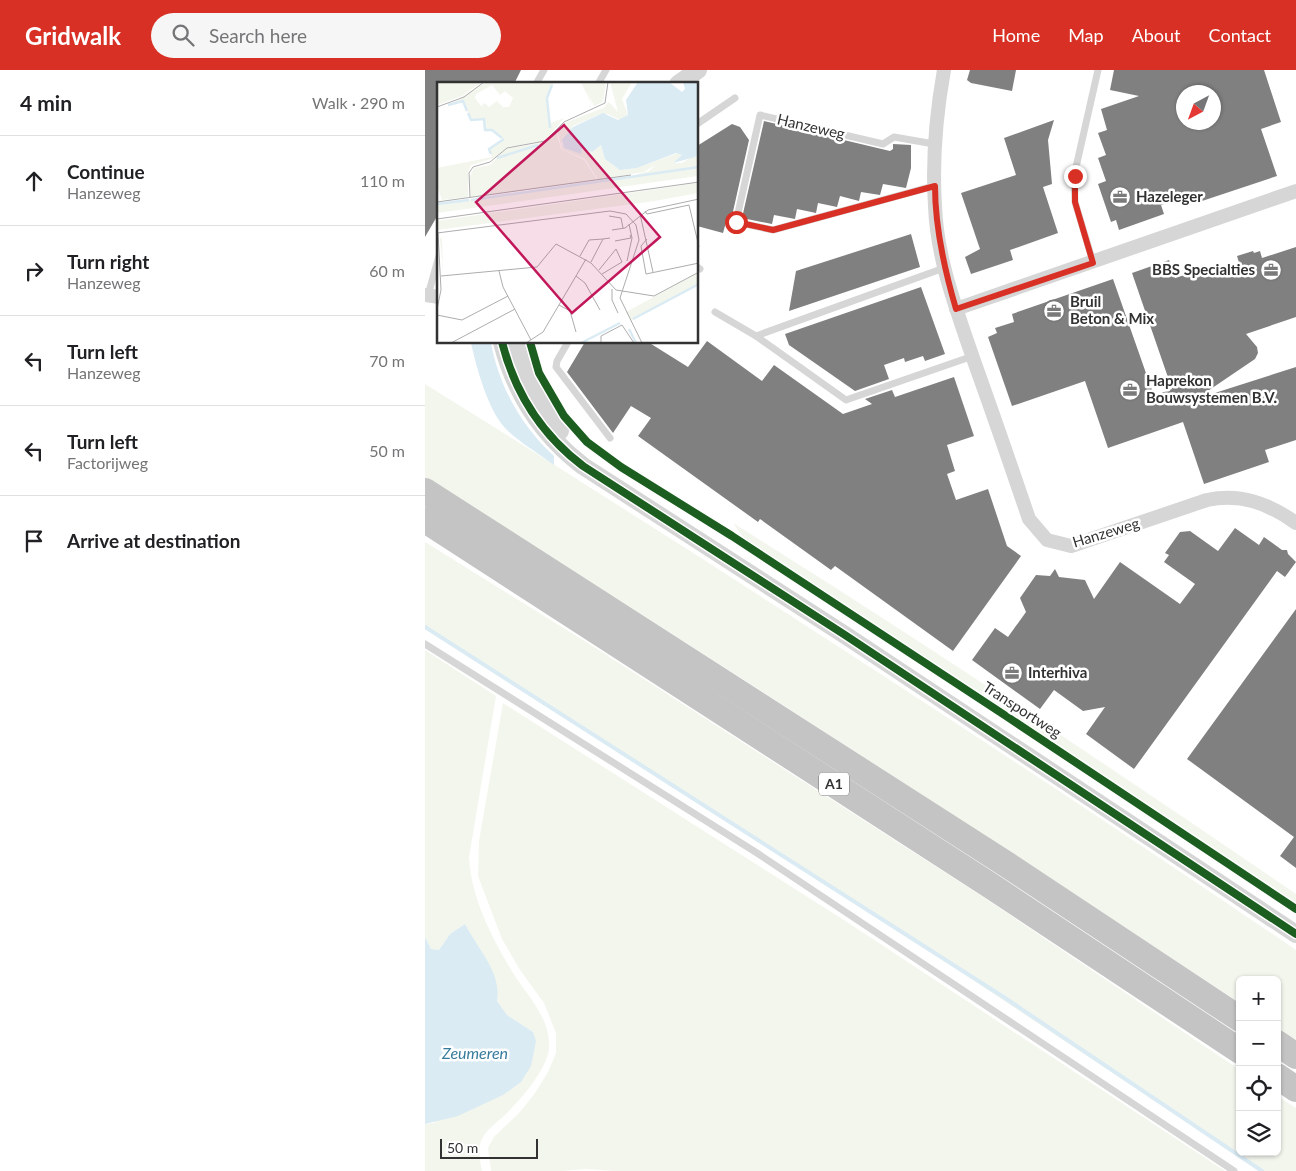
<!DOCTYPE html>
<html lang="en">
<head>
<meta charset="utf-8">
<style>
	:root { --surface:#fff; --page:#f6f6f6; --text:#202124; --muted:#757577; --line:#e0e0e0; --accent:#d93025 }
	body { margin:0; font-family:Lato,sans-serif; background:var(--page); color:var(--text) }
	.controls { position:absolute; right:15px; bottom:15px; display:grid; overflow:hidden; border-radius:8px; box-shadow:0 1px 4px #0004 }
	.controls button { width:45px; height:45px; display:grid; place-items:center; padding:0; border:0; border-bottom:1px solid var(--line); background:var(--surface); color:var(--text); font:25px sans-serif }
	.compass { position:absolute; left:751px; top:15px; width:45px; height:45px; border-radius:50%; background:var(--surface); box-shadow:0 1px 4px #0004; rotate:221deg }
	.scale { position:absolute; left:15px; bottom:12px; width:98px; box-sizing:border-box; padding-left:5px; border:2px solid #323232; border-top:0; font-size:14px; line-height:18px; white-space:nowrap; color:#323232; -webkit-text-stroke:4px #fff; paint-order:stroke }
	.stop { position:absolute; width:15px; height:15px; margin:-11px; border:4px solid #d93025; border-radius:50%; background:#fff }
	.stop.end { background:#d93025; border-color:#fff; box-shadow:0 1px 5px #0008 }
	.list { margin:0; padding:0; list-style:none }
	h2 { display:flex; justify-content:space-between; align-items:center; height:65px; margin:0; padding:0 20px; font-size:21px }
	h2 small { font-size:16px; font-weight:400; color:var(--muted) }
	.list li { display:grid; grid-template-columns:32px 1fr auto; gap:15px; align-items:center; box-sizing:border-box; height:90px; padding:0 20px; border-top:1px solid var(--line) }
	.list b { display:block; font-size:19px; white-space:nowrap }
	.list p { margin:0; font-size:16px; white-space:nowrap; color:var(--muted) }
	.list em { font-size:16px; font-style:normal; color:var(--muted) }
	.icon { flex:none; width:28px; height:28px; fill:none; stroke:currentColor; stroke-width:2; stroke-linecap:round; stroke-linejoin:round }
	.map { position:relative; flex:none; width:871px; height:1101px; overflow:hidden }
	header { display:flex; align-items:center; gap:30px; box-sizing:border-box; height:70px; padding:0 25px; background:var(--accent); color:#fff }
	header strong { font-size:24px }
	nav { display:flex; gap:28px; margin-inline-start:auto; font-size:18px }
	.search { width:350px; height:45px; background:var(--page); display:flex; align-items:center; gap:12px; box-sizing:border-box; padding:0 18px; border-radius:28px; color:var(--muted); font-size:19px }
	main { display:flex }
	aside { flex:1; background:var(--surface) }
	.map>svg:first-child { display:block }
	.green { fill:#f3f6ed }
	.water { fill:#daebf4 }
	.lines { fill:none; stroke-linecap:round; stroke-linejoin:round }
	.stream { stroke:#daebf4; stroke-width:4 }
	.building { fill:#808080; fill-rule:evenodd }
	.service { stroke:#d6d6d6; stroke-width:7 }
	.minor { stroke:#d6d6d6; stroke-width:14 }
	.tertiary { stroke:#d6d6d6; stroke-width:18 }
	.motorway { stroke:#c4c4c4; stroke-width:26 }
	.cycleway-casing { stroke:#fff; stroke-width:11 }
	.cycleway { stroke:#1b5e20; stroke-width:8 }
	.route { stroke:#d93025; stroke-width:6 }
	.labels { text-anchor:middle; stroke-width:5; stroke-linejoin:round; paint-order:stroke }
	.shield { fill:#fff; stroke:#707070; stroke-width:1 }
	.shield-label { font-size:14px; font-weight:bold; fill:#323232 }
	.street-label { font-size:15px; fill:#323232; stroke:#fff }
	.poi-label { font-size:15px; font-weight:bold; fill:#323232; stroke:#fff; text-anchor:start }
	.water-label { font-size:16px; font-style:italic; fill:#377b9c; stroke:#fff }
	.inset-river { fill:none; stroke:#daebf4; stroke-width:2.5 }
	.inset-road { fill:none; stroke:#adadad; stroke-width:1 }
	.view { fill:#c2185b; fill-opacity:0.15; stroke:#c2185b; stroke-width:2.5 }
	.inset-edge { fill:none; stroke:#323232; stroke-width:2.5 }
</style>
</head>
<body>
<header>
<strong>Gridwalk</strong>
<div class="search"><svg class="icon" aria-label="search" viewBox="0 0 24 24"><circle cx="10" cy="10" r="6"/><path d="M15 15l6 6"/></svg>Search here</div>
<nav><a>Home</a><a>Map</a><a>About</a><a>Contact</a></nav>
</header>
<main>
<aside>
<h2>4 min<small>Walk · 290 m</small></h2>
<ul class="list">
<li><svg class="icon" aria-label="ahead" viewBox="0 0 24 24"><path d="M12 20V5M6 11l6-6 6 6"/></svg><div><b>Continue</b><p>Hanzeweg</p></div><em>110 m</em></li>
<li><svg class="icon" aria-label="right" viewBox="0 0 24 24"><path d="M7 20v-9h11M14 6l5 5-5 5"/></svg><div><b>Turn right</b><p>Hanzeweg</p></div><em>60 m</em></li>
<li><svg class="icon" aria-label="left" viewBox="0 0 24 24"><path d="M17 20v-9H6M10 6l-5 5 5 5"/></svg><div><b>Turn left</b><p>Hanzeweg</p></div><em>70 m</em></li>
<li><svg class="icon" aria-label="left" viewBox="0 0 24 24"><path d="M17 20v-9H6M10 6l-5 5 5 5"/></svg><div><b>Turn left</b><p>Factorijweg</p></div><em>50 m</em></li>
<li><svg class="icon" aria-label="arrive" viewBox="0 0 24 24"><path d="M6 21V4h12l-3 4 3 4H6"/></svg><div><b>Arrive at destination</b></div></li>
</ul>
</aside>
<div class="map">
<svg width="871" height="1101" viewBox="0 0 871 1101">
	<rect width="100%" height="100%" fill="#fff"/>
	<g class="green">
		<path d="M0,314C294,497 584,685 871,880V970L852,958V910H815V933C545,755 274,579 0,408Z"/>
		<path d="M308,453C499,572 685,697 871,824V835L318,467Z"/>
		<path d="M0,472L169,577L555,825L815,1000V1082H852V1026L871,1038V1101H835L435,835L0,559Z"/>
		<path d="M0,580L71,626L44,787C46,828 67,868 88,903C103,927 125,947 124,977C124,997 96,1029 82,1043C74,1051 60,1060 56,1071C53,1081 55,1091 57,1101H0V1054L9,1053L108,962L82,945L72,931L40,854L25,864L14,880L6,879L0,867Z"/>
		<path d="M78,633L422,852L800,1101H189L161,1099L137,1101H66L63,1078L69,1067L95,1042L110,1023L123,1002L131,983V963L119,933L95,900L77,869L53,806L54,771Z"/>
	</g>
	<g class="water">
		<path d="M46,273H66C74,316 96,356 129,386V395C113,383 94,372 80,358C63,340 51,296 46,273Z"/>
		<path d="M40,854C53,879 77,903 72,931L82,945L108,962L111,971L106,996L96,1012L78,1025L33,1046L0,1054V867L6,879L14,880L25,864Z"/>
	</g>
	<g class="lines">
		<path class="stream" d="M0,557L577,926L837,1101"/>
	</g>
	<g class="building">
		<path d="M0,0H96L89,14H14V143L0,167Z"/>
		<path d="M545,0H591L587,21L546,13L542,10Z"/>
		<path d="M689,0H839L856,52L836,59L852,106L774,132L771,123L736,135L739,144L694,160L691,150L686,152L673,114L681,111L673,88L681,85L673,63L682,60L676,39L714,26L685,20ZM758,22H788V52H758Z"/>
		<path d="M629,50L623,70L627,114L618,117L633,163L585,180L588,190L546,204L540,187L555,179L536,123L591,105L579,68Z"/>
		<path d="M339,51L465,81L468,79V74L486,75V98L481,118L458,114L455,125L436,122L434,131L415,126L412,137L393,133L391,143L372,139L370,149L349,145L347,154L317,148Z"/>
		<path d="M307,54L315,57L324,70L307,146L303,145L298,163L272,156V76Z"/>
		<path d="M486,164L495,197L364,241L371,201Z"/>
		<path d="M871,177V247L821,264L832,277L833,283L830,289L771,329L871,297V370L840,380L844,392L779,414L758,352L683,378L660,311L587,336L563,267L572,263L570,258L589,252L587,244L688,209L729,326L747,319L707,203L744,190L750,208L778,199L781,207L815,196L812,186L828,181L829,183L835,181L837,188Z"/>
		<path d="M496,217L520,284L500,291L498,286L480,292L479,288L459,295L464,309L430,321L364,275L360,264Z"/>
		<path d="M282,271L337,311L349,295L418,344L447,334L440,329L467,320L470,327L529,307L549,366L522,375L530,401L522,404L531,430L563,419L582,476L596,486L528,581L410,496L406,500L335,449L333,452L213,366L226,348L206,336L188,363L142,302L160,272H223L263,297Z"/>
		<path d="M810,458L834,475L839,467L857,480H862L863,484L871,492L860,507L852,501L709,699L661,664L680,637L658,641L629,620L615,639L547,590L570,558L583,567L601,542L595,528L611,505L625,506L630,499L634,507L660,510L669,529L695,492L755,534L770,514L739,492L744,485L740,483L755,462L765,461L793,481Z"/>
		<path d="M871,539V798L855,786L869,767L762,689Z"/>
	</g>
	<g class="lines">
		<g class="service">
			<path d="M111,14L119,0"/>
			<path d="M173,14L181,0"/>
			<path d="M272,54L310,28"/>
			<path d="M509,74L469,67L458,74L335,45L311,152L348,160L509,116"/>
			<path d="M668,192L650,132L649,106L673,0"/>
			<path d="M272,197L275,199"/>
			<path d="M3,225L14,186"/>
			<path d="M290,242L331,266L519,198"/>
			<path d="M331,266L421,330L548,286"/>
			<path d="M143,272L132,291L131,297L185,368"/>
			<path d="M0,574L332,783L809,1101"/>
		</g>
		<g class="minor">
			<path d="M519,0C511,45 507,90 510,136C512,190 532,241 549,291C568,344 586,396 604,449L622,470L646,476L782,430C815,423 843,433 871,453"/>
			<path d="M0,225L14,227"/>
			<path d="M531,239L871,121"/>
		</g>
		<g class="tertiary">
			<path d="M253,14L273,0"/>
			<path d="M77,272C90,324 116,364 158,396L420,565L871,864"/>
			<path d="M91,272C98,306 114,335 135,361"/>
		</g>
		<g class="motorway">
			<path d="M0,421L581,794L815,949"/>
			<path d="M0,450L566,816L815,981"/>
			<path d="M852,973L871,986"/>
			<path d="M852,1006L871,1019"/>
		</g>
		<g class="cycleway-casing">
			<g id="cycleway">
				<path d="M77,272C90,324 116,364 158,396L420,565L871,864"/>
				<path d="M105,272L114,303L139,346L162,372L196,397L307,466L581,646L871,839"/>
			</g>
		</g>
		<use href="#cycleway" class="cycleway"/>
	</g>
	<g class="lines">
		<path class="route" d="M311,152L348,160L510,116C510,158 519,198 531,239L668,193L650,132V106"/>
	</g>
	<defs>
		<g id="office-ring" transform="scale(1.125)"><circle r="9.5" fill="#fff" stroke="#7a7a7a" stroke-width="1.5"/><path d="M-6-3h4V-5.5h4V-3h4V5H-6ZM-1-4.5V-3h2v-1.5ZM-6 0V1H6V0Z" fill="#7a7a7a"/></g>
	</defs>
	<g fill-rule="evenodd">
		<use href="#office-ring" x="695" y="127"/>
		<use href="#office-ring" x="846" y="200"/>
		<use href="#office-ring" x="629" y="241"/>
		<use href="#office-ring" x="705" y="320"/>
		<use href="#office-ring" x="587" y="603"/>
	</g>
	<g class="labels">
		<rect class="shield" x="394" y="702.5" width="30" height="23" rx="4"/>
		<g class="shield-label">
			<text x="409" y="719">A1</text>
		</g>
		<g class="street-label">
			<text transform="translate(386 57) rotate(13)" y="5">Hanzeweg</text>
			<text transform="translate(681 463) rotate(-17)" y="5">Hanzeweg</text>
			<text transform="translate(597 640) rotate(33)" y="5">Transportweg</text>
		</g>
		<g class="poi-label">
			<text x="711" y="132">Hazeleger</text>
			<text x="830" y="205" text-anchor="end">BBS Specialties</text>
			<text x="645" y="237">Bruil<tspan x="645" dy="17">Beton &amp; Mix</tspan></text>
			<text x="721" y="316">Haprekon<tspan x="721" dy="17">Bouwsystemen B.V.</tspan></text>
			<text x="603" y="608">Interhiva</text>
		</g>
		<g class="water-label">
			<text x="50" y="989">Zeumeren</text>
		</g>
	</g>
	<g transform="translate(12 12)">
		<rect width="261" height="261" fill="#fff"/>
		<path d="M0,0H45L25,14L0,23ZM49,0H117L110,16L114,41L127,36L108,59L71,65L57,76L34,83L31,90V115L5,118L0,104V86L55,75L52,67L68,58L54,47L48,48L46,36L33,37L27,19L15,21ZM55,3L63,13L68,9L76,16L72,25H66L60,19L52,25L48,21L44,24L38,16L39,12ZM144,0H169L166,20L157,24L150,8L156,25ZM173,0H195L185,17L191,33L183,38L171,32L159,34L136,44L125,61L127,66L144,72L146,66L155,70L164,63L168,77L183,88L200,86L241,71L245,73L236,81H245L261,71V94L0,131V122L188,96L212,89L218,83L207,90L161,98L148,77L125,67L120,48L125,42L166,26L172,20L181,30ZM119,49L124,67L147,78L160,98L34,115L32,96L37,86L53,83L68,67L103,61ZM261,101V111L218,119L0,148V139ZM152,136L5,155L6,190L3,157L5,155ZM261,191V203L194,239L189,230Z" fill="#f3f6ed" fill-rule="evenodd"/>
		<path d="M201,0H232L245,10L248,7L246,0H261L262,71L258,75L236,81L245,73L239,71L200,86L183,88L168,77L164,63L155,70L145,66L144,72L127,66L125,58L136,45L166,31L181,38L191,33L189,18Z" fill="#daebf4"/>
		<path class="inset-river" d="M11,23L26,19L30,29M31,31L34,38L47,37L48,48H55L65,56M113,46L110,16L115,3M54,72L52,67L67,57M60,76L101,63M34,118L262,85M0,122L32,118M196,237L262,202M192,247L199,261M144,261L183,241"/>
		<path class="inset-road" d="M0,25L27,15L47,0M33,116L32,91L36,85L53,80L70,66L108,59L127,40L168,21L171,0M0,120L194,93M208,129L210,132L252,123L262,165M203,132L216,190M172,134L184,136L186,146M0,137L262,100M175,148L188,146L211,128L262,117M0,151L173,129L189,132L199,143L202,158L183,216L205,261M210,157L204,164L209,192L262,181M178,159L194,156L193,153M143,174L152,158L166,157M190,179L195,156L192,142M154,180L166,157L173,156M162,188L179,167L185,180L165,192M62,189L66,205L94,258M4,194L100,185L119,162L154,181L179,208L217,214L262,190M139,194L148,201L163,228M175,207V218L181,231M122,223L133,229L139,250M0,227L4,208L1,151M0,233L25,238L71,214M14,261L78,227M89,261L106,250L149,177M164,261V254L185,243L197,261"/>
		<path class="view" d="M127,43L223,155L135,231L39,120Z"/>
		<rect width="261" height="261" class="inset-edge"/>
	</g>
</svg>
<div class="controls">
<button>+</button>
<button>−</button>
<button><svg class="icon" aria-label="locate" viewBox="0 0 24 24"><circle cx="12" cy="12" r="6"/><path d="M12 2v4M12 18v4M2 12h4M18 12h4"/></svg></button>
<button><svg class="icon" aria-label="layers" viewBox="0 0 24 24"><path d="M12 4l9 5-9 5-9-5zM3 14l9 5 9-5"/></svg></button>
</div>
<svg class="compass" viewBox="-18 -18 36 36"><path d="M0-13l5 13h-10z" fill="#e53935"/><path d="M0 13l5-13h-10z" fill="#757577"/></svg>
<div class="scale">50 m</div>
<div class="stop" style="left:311px;top:152px"></div>
<div class="stop end" style="left:650px;top:106px"></div>
</div>
</main>
</body>
</html>
